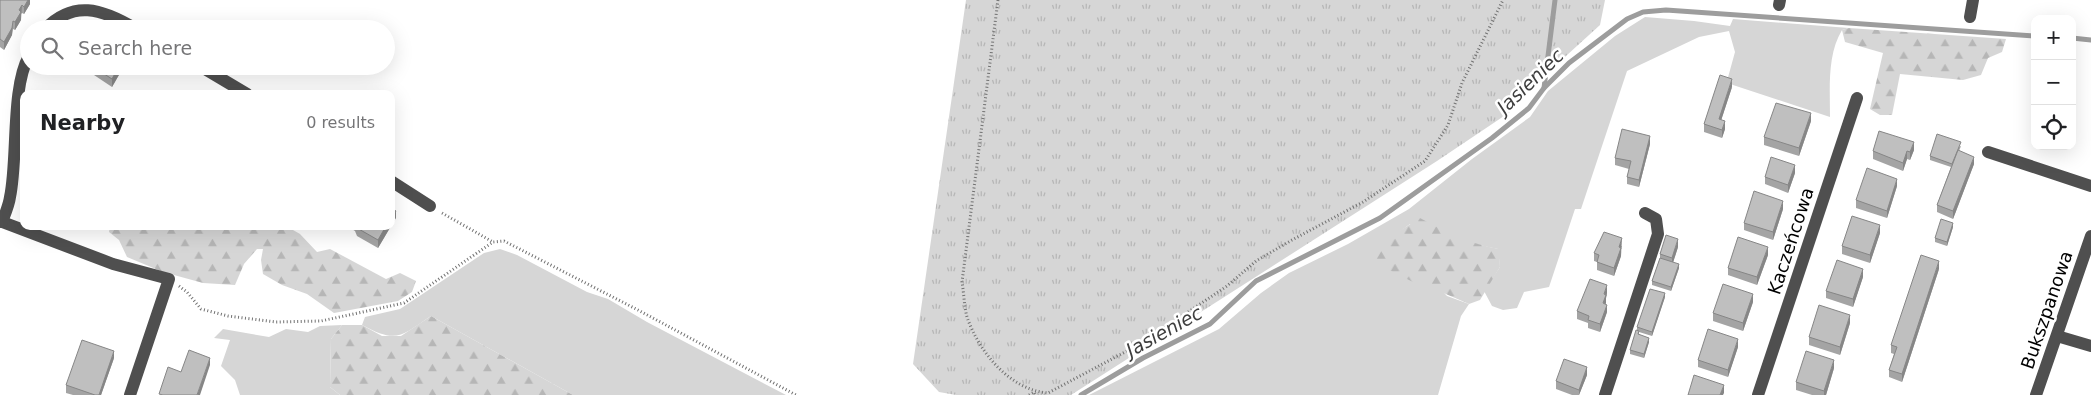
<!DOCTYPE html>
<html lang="en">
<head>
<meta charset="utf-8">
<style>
	:root { --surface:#fff; --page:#f6f6f6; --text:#202124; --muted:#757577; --line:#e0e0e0 }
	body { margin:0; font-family:"DejaVu Sans",sans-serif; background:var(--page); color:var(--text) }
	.controls { position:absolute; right:15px; top:15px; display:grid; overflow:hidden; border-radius:10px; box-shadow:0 5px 20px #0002 }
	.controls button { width:45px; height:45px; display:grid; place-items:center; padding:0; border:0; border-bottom:1px solid var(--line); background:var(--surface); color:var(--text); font:25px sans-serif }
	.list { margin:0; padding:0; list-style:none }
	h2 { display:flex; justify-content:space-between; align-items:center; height:65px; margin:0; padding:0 20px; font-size:21px }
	h2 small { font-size:16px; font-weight:400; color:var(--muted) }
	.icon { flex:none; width:28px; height:28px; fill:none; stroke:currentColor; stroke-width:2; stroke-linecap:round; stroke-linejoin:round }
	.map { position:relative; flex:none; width:2091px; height:395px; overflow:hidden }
	.search { position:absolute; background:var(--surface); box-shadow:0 5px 20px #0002; left:20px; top:20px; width:375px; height:55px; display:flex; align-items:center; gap:12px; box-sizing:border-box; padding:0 18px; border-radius:28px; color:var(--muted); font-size:19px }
	.panel { position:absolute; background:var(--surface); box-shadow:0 5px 20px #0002; left:20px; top:90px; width:375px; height:140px; border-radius:10px }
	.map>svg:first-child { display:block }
	.grass { fill:#d6d6d6 }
	.forest { fill:url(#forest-firs) }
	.park { fill:url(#park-tufts) }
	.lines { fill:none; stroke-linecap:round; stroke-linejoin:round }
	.stream { stroke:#9d9d9d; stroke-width:5 }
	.path { stroke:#717171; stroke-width:3; stroke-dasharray:1 2.5; stroke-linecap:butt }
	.minor { stroke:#4f4f4f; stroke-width:12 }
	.wall { fill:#a4a4a4 }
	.shaded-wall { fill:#868686 }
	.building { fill:#bfbfbf; stroke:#868686 }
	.labels { text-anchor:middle; stroke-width:5; stroke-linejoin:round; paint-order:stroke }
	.street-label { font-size:18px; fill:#000; stroke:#fff }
	.water-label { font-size:19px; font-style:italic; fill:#3e3e3e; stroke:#fff }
</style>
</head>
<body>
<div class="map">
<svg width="2091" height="395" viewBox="0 0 2091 395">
	<defs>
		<pattern id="forest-firs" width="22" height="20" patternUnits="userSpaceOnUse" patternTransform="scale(1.25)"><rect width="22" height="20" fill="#d6d6d6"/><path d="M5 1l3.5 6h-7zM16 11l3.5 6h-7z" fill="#b6b6b6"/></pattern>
		<pattern id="park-tufts" width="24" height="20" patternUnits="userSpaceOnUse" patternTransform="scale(1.25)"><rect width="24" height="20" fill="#d6d6d6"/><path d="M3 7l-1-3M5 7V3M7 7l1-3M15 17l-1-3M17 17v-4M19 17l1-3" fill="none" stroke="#b6b6b6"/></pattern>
	</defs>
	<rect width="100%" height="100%" fill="#fff"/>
	<g class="grass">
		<path d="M1645,17L1694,21L1730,26L1733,19L1849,28L1842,30C1827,55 1830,88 1830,117L1733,85L1727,81L1735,52L1729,31L1699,37L1627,71L1581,209H1575L1549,287L1524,292L1517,308L1503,310L1492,306L1484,291L1500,267L1498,249C1469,244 1439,232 1410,224L1395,235L1419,273H1426L1447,296L1469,304L1461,316L1438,395H1089L1219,329L1261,293L1289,273L1348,244L1409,209L1472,159L1530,117L1548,91L1615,36Z"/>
		<path d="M500,249L517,255L587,292L608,299L647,322L786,395H573L431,316C401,336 397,344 362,325L365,317L400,309L484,253Z"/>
		<path d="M342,325L331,339L330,387L340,395H240L235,380L221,366L230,340L214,338L223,329L269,337L286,329L308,332L320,326Z"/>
	</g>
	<g class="forest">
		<path d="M1849,28L2006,39L2002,52L1988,58L1981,75L1963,80L1900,74L1892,115H1880L1870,109L1883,53L1845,42L1842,30Z"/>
		<path d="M1420,218C1446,232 1470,244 1499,249L1500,267L1480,300L1469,304L1425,285L1426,273H1419L1413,282L1373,262L1372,253L1377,245Z"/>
		<path d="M110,226H286L300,234L317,252L330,249L386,279L400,273L416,281L412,292L398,301L334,313L307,294L282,285L263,274L261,260L263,249H257L244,264L235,285L203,283L163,272L127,257L119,240L109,232Z"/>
		<path d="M431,316L573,395H340L330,387L331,339L342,325H362L382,336H401Z"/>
	</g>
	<path class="park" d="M966,0H1605L1600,25L1533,86L1510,112L1437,161L1071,395H956L939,392L913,364Z"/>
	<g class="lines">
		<g class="stream">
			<path d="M2072,38L2091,40"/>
			<path d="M1544,88L1555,0"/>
			<path d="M1081,395L1143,358L1210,324L1256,281L1380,218L1492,138L1529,108L1544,88L1569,63L1627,19L1643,12L1666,10L2035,36"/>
		</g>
		<g class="path">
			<path d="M998,0L962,282C964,293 964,306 967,317C979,352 1010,390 1048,393L1142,343L1227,286L1256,261L1292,240L1363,202L1425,161L1448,125L1462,83L1503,0"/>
			<path d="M442,213L493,242"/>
			<path d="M179,286L187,292L201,309L228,316L276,322L321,321L404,303L493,242L504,241L638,310L796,395"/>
			<path d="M1029,395L1034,392L1036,395"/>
		</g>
		<g class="minor">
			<path d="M1779,5L1780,0"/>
			<path d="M1970,17L1973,0"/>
			<path d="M45,29C73,0 101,8 136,29"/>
			<path d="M200,66L247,94"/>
			<path d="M1988,152L2091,186"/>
			<path d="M391,181L430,206"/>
			<path d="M0,221L113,264L169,279L130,395"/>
			<path d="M2,222C5,214 9,205 10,197C18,160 11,87 29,56"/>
			<path d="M2057,336L2091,346"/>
			<path d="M1605,395L1658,234L1656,219L1645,213"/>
			<path d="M1758,395L1857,98"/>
			<path d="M2036,395L2091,236"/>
		</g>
	</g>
	<g class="wall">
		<path d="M0,0H30V4L24,14L22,13L21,14V20L15,30L13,29L12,35L4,50L0,47Z"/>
		<path d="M82,66H124L112,87L82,67Z"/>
		<path d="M1732,87L1721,120L1725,129L1722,138L1704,132V124Z"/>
		<path d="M1811,121L1799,156L1764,145V137Z"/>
		<path d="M1650,144L1639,187L1627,184V177L1629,169L1615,165V158Z"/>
		<path d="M1961,146L1959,151L1974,164L1953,219L1937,212V205L1951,167L1930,160V156Z"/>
		<path d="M1914,150L1910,160L1907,159L1903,171L1873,159V151Z"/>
		<path d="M1795,173L1788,193L1765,184V177Z"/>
		<path d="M1897,186L1887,218L1856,208V200Z"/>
		<path d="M1783,209L1773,240L1744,230V223Z"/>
		<path d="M347,226H391L378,248L357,236L355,231Z"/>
		<path d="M1953,227L1947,246L1935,242V238Z"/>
		<path d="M1880,233L1870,263L1842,254V246Z"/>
		<path d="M1622,246L1621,249V256L1614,276L1597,270V262L1594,261V253Z"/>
		<path d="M1678,247L1673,262L1679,268L1671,291L1652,285V281L1660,258V254Z"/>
		<path d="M1768,255L1757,285L1728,275V268Z"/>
		<path d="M1939,269L1902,382L1889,377V370L1894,354L1891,353V345Z"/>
		<path d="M1863,277L1853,307L1826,298V291Z"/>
		<path d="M1607,293L1606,298L1605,304L1607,312L1600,332L1588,328V323L1577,319V311Z"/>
		<path d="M1665,297L1652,336L1639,332V334L1649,342L1644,358L1630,354V350L1637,330V327Z"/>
		<path d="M1753,302L1743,331L1713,321V313Z"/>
		<path d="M1850,323L1840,355L1809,345V337Z"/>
		<path d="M1738,347L1728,377L1698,367V360Z"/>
		<path d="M114,358L101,395H73L66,393V385Z"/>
		<path d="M1834,368L1826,395H1812L1796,390V382Z"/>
		<path d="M1587,375L1579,395H1572L1556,389V381Z"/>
	</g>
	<g class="shaded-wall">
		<path d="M28,0H30V4L24,14V7Z"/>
		<path d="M22,5L21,20L15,30V22L19,10Z"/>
		<path d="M13,21L12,35L4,50V42Z"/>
		<path d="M119,66H124L112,87V79Z"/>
		<path d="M1732,79V87L1719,127V119Z"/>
		<path d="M1811,113V121L1799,156V148Z"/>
		<path d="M1725,121V129L1722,138V130Z"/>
		<path d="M1650,136V144L1639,187V180Z"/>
		<path d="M1914,142V150L1910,160V152Z"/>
		<path d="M1907,151V159L1903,171V163Z"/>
		<path d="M1974,157V164L1953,219V211Z"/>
		<path d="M1795,165V173L1788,193V185Z"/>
		<path d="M1897,179V186L1887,218V211Z"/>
		<path d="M1783,201V209L1773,240V232Z"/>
		<path d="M396,211V218L391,226V218Z"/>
		<path d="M1953,223V227L1947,246V242Z"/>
		<path d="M1880,225V233L1870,263V255Z"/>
		<path d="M386,226H391L378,248V240Z"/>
		<path d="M1622,238L1621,256L1614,276V268L1619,247Z"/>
		<path d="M1678,239V247L1672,266V258Z"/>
		<path d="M1768,247V255L1757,285V277Z"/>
		<path d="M1939,261V269L1902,382V374Z"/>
		<path d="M1679,264V268L1671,291V287Z"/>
		<path d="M1863,269V277L1853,307V299Z"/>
		<path d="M1607,285V293L1606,298V303L1603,311L1604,294Z"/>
		<path d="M1665,293V297L1652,336V332Z"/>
		<path d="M1753,294V302L1743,331V323Z"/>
		<path d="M1607,305V312L1600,332V324Z"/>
		<path d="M1850,315V323L1840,355V347Z"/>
		<path d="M1649,338V342L1644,358V354Z"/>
		<path d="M1738,339V347L1728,377V370Z"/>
		<path d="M114,351V358L101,395H99Z"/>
		<path d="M210,358V365L200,395H197Z"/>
		<path d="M1834,360V368L1826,395H1824V391Z"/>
		<path d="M1587,367V375L1579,395V390Z"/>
		<path d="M1724,385V393L1723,395H1720Z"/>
	</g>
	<g class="building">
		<path d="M0,0H28L24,7L22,5L19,10L21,12L15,22L13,21L12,28L4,42L0,39Z"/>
		<path d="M92,66H119L112,79Z"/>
		<path d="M1720,75L1732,79L1719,119L1725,121L1722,130L1704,124Z"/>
		<path d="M1776,103L1811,113L1799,148L1764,137Z"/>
		<path d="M1622,129L1650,136L1639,180L1627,177L1631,161L1615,158Z"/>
		<path d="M1879,131L1914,142L1910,152L1907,151L1903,163L1873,151Z"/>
		<path d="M1937,134L1961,142L1952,164L1930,156Z"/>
		<path d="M1958,150L1974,157L1953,211L1937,205Z"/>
		<path d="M1771,157L1795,165L1788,185L1765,177Z"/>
		<path d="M1867,168L1897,179L1887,211L1856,200Z"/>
		<path d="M1754,191L1783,201L1773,232L1744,223Z"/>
		<path d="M391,208L396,211L391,218Z"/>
		<path d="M1852,216L1880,225L1870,255L1842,246Z"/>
		<path d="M1941,219L1953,223L1947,242L1935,238Z"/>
		<path d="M356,226H386L378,240L357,228Z"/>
		<path d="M1604,232L1622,238L1619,247L1621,248L1614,268L1597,262L1599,255L1594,253Z"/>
		<path d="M1666,235L1678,239L1672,258L1660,254Z"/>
		<path d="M1738,237L1768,247L1757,277L1728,268Z"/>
		<path d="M1921,255L1939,261L1902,374L1889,370L1897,347L1891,345Z"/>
		<path d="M1660,258L1679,264L1671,287L1652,281Z"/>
		<path d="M1837,260L1863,269L1853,299L1826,291Z"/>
		<path d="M1590,279L1607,285L1604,294L1606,295L1603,303L1607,305L1600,324L1588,320L1589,316L1577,311Z"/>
		<path d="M1723,284L1753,294L1743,323L1713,313Z"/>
		<path d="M1650,289L1665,293L1652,332L1637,327Z"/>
		<path d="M1819,305L1850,315L1840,347L1809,337Z"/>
		<path d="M1708,329L1738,339L1728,370L1698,360Z"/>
		<path d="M1636,330L1639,331L1638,334L1649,338L1644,354L1630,350Z"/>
		<path d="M82,340L114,351L99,395H95L66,385Z"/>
		<path d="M189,350L210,358L197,395H163L159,394L168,367L181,372Z"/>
		<path d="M1806,351L1834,360L1824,391L1796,382Z"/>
		<path d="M1564,359L1587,367L1579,390L1556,381Z"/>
		<path d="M1694,375L1724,385L1720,395H1688Z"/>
	</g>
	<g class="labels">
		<g class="street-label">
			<text transform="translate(1791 241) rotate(-72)" y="6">Kaczeńcowa</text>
			<text transform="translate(2047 310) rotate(-71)" y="6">Bukszpanowa</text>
		</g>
		<g class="water-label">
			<text transform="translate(1530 81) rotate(-44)" y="7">Jasieniec</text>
			<text transform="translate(1164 331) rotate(-29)" y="7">Jasieniec</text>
		</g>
	</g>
</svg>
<div class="controls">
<button>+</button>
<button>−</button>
<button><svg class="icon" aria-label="locate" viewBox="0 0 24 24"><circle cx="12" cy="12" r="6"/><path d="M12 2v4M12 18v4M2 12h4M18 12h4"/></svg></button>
</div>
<div class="search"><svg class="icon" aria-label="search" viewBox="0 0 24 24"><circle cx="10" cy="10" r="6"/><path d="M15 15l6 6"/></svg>Search here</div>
<section class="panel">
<h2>Nearby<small>0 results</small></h2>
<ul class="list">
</ul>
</section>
</div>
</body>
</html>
